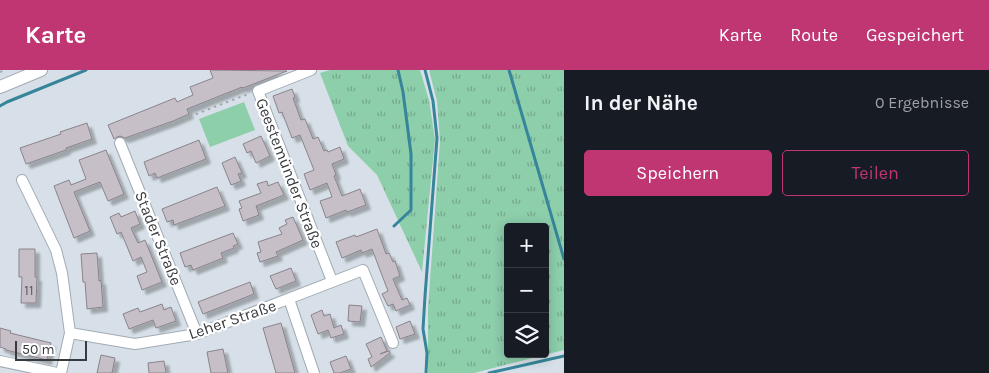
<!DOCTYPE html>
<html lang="de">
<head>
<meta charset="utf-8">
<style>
	:root { --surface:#171b24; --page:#242831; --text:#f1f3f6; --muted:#9ea1a6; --line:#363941; --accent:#bf3673 }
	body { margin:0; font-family:Karla,sans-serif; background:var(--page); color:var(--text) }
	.controls { position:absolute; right:15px; bottom:15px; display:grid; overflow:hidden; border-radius:5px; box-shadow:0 2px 12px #0003 }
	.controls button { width:45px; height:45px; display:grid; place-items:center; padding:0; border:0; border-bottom:1px solid var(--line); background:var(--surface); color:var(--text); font:25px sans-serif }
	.scale { position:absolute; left:15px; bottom:12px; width:72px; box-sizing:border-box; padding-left:5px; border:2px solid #373b3e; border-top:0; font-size:14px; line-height:18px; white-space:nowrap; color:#373b3e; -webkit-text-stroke:4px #fff; paint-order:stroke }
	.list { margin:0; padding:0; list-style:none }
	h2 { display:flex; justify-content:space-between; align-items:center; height:65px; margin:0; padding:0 20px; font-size:21px }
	h2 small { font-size:16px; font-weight:400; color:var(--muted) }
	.actions { display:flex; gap:10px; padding:15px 20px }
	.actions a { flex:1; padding:11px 0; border:1px solid var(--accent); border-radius:5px; text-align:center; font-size:18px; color:var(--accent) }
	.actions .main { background:var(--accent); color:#fff }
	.icon { flex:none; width:28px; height:28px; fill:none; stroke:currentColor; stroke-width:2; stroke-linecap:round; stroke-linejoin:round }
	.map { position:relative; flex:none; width:564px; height:303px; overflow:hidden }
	header { display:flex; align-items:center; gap:30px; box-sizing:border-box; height:70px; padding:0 25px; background:var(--accent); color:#fff }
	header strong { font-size:24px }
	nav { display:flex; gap:28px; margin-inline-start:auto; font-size:18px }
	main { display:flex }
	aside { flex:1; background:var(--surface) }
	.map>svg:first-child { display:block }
	.grass { fill:url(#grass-tufts); fill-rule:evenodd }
	.green { fill:#8dceab }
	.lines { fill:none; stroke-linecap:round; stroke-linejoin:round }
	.stream { stroke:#36859a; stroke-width:3 }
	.building { fill:#c6bfc8; stroke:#8a838b; filter:url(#shadow) }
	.minor-casing { stroke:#a2abb3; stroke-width:12 }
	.major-casing { stroke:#a2abb3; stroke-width:14 }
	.path { stroke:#a1a9af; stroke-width:2; stroke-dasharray:2.5 4; stroke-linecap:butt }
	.minor { stroke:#fff; stroke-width:10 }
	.major { stroke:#fff; stroke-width:12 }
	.labels { text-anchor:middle; stroke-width:4.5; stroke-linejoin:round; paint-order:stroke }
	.number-label { font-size:14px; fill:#5b5c60 }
	.street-label { font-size:16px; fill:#373b3e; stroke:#fff }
</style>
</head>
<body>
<header>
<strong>Karte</strong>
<nav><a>Karte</a><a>Route</a><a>Gespeichert</a></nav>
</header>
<main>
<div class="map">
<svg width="564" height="303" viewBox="0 0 564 303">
	<defs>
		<pattern id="grass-tufts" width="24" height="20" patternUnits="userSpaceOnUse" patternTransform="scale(1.25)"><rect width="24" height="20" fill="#8dceab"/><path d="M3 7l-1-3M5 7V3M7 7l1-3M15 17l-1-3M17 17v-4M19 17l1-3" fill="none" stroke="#74a88d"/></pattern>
		<filter id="shadow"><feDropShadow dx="4.5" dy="4.5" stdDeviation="1" flood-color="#0004"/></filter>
	</defs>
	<rect width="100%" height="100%" fill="#d7e0e8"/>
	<g class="grass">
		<path d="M330,0H420L429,30L435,69L422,202L377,105L348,76L320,3Z"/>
		<path d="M429,0H564V280L474,303H428V239L440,71L437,31ZM508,157H545V284H508Z"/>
	</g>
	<path class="green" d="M244,32L255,60L210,77L199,49Z"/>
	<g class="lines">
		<g class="stream">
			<path d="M425,0L433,31L437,68L425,226L423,259L427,283L426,303"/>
			<path d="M509,0L564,189"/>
			<path d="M0,36L7,32L86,0"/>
			<path d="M394,156L411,140V84L403,22L398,0"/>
			<path d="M489,303L564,286"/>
		</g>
	</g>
	<g class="building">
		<path d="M210,0L287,1L243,18L242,17L187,39L189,44L173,51L125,68L120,66L117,67L114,69L108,55L175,28L177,32L193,25L190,17L213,8Z"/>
		<path d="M292,19L295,27L293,28L301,50L305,49L313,69L318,67L324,81L327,80L328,82L340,77L344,89L332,94L336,105L334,106L342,126L360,119L366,135L347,142L346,140L326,148L320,131L332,127L327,113L310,120L304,104L314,100L300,65L292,68L282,42L279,43L273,26Z"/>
		<path d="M87,53L92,69L66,78V80L26,94L20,78L61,64L60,62Z"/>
		<path d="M261,66L270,86L256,93L251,81L247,83L243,74Z"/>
		<path d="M199,70L206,89L157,108L155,103L149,106L144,92Z"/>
		<path d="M106,80L124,124L108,131L100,112L74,122L90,161L74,168L54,116L69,110L71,115L86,109L79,90Z"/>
		<path d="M235,87L242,103L238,104L241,111L231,115L222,93Z"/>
		<path d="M267,111L268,116L278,112L284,125L256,136L259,145L243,151L239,139L242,138L239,131L261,123L257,114Z"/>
		<path d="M217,117L225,136L174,155L173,150L167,152L162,139Z"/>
		<path d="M135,141L140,154L131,158L138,173L145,170L162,212L142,220L137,206L147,202L141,187L133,191L121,162L117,164L110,147L119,143L121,147Z"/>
		<path d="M293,147L303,170L276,182L278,186L260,192L257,183L261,182L258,172L282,164L279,158L287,154L285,150Z"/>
		<path d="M377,159L386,184L389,183L393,192L395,191L400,206L393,209L402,230L407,228L410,235L396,241L393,234L388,236L382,224L388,221L372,179L362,183L361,180L342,188L336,172L355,165L356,167Z"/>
		<path d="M233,163L238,174L233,176L234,178L221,183L223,188L193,200L191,195L185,197L180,183Z"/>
		<path d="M19,179H35V207H37L36,233H21L22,207H19Z"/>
		<path d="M97,183L99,211L101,210L103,237L87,239L85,212H83L81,184Z"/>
		<path d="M291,198L296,211L276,219L270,206Z"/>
		<path d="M250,212L254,224L203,244L198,232Z"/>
		<path d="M162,234L164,240L171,237L176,251L156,258L153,250L129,259L123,244L138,238L140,242Z"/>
		<path d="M349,235L362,236L360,252L348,251Z"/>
		<path d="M322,240L324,246L330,244L334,258L341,255L344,264L331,268L328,260L318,264L311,245Z"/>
		<path d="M410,251L415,264L400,269L396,257Z"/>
		<path d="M281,253L295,303H276L263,258Z"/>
		<path d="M0,258L11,261L10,263L51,273L47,290L6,280V279L0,277Z"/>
		<path d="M381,267L387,281L380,284L389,281L390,283L371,297L368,289L372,287L366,274Z"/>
		<path d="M223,279L228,303H211L207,282Z"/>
		<path d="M101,285L115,288L112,303H97Z"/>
		<path d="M346,286L351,299L340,303H334L330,292Z"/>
		<path d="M164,291L166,303H149L148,293Z"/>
	</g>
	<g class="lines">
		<g class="minor-casing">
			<g id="minor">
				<path d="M311,0L258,21L332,211"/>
				<path d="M120,73L197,264"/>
				<path d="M22,110L56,180L62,203L70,263L61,303"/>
				<path d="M289,229L314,303"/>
				<path d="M70,263L135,274L197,264L363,200L393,273"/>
				<path d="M0,291L57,303"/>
			</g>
		</g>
		<g class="major-casing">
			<path id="major" d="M0,17L41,0"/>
		</g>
		<g class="path">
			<path d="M0,2L5,0"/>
			<path d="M129,70L248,24"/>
		</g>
		<use href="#minor" class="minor"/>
		<use href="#major" class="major"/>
	</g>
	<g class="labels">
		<g class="number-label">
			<text x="29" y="225">11</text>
		</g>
		<g class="street-label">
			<text transform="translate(290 103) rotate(69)" y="6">Geestemünder Straße</text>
			<text transform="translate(159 168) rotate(68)" y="6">Stader Straße</text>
			<text transform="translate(232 249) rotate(-19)" y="6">Leher Straße</text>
		</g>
	</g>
</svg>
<div class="controls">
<button>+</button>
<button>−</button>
<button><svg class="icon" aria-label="layers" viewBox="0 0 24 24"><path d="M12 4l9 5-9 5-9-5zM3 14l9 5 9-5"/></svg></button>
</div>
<div class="scale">50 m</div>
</div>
<aside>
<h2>In der Nähe<small>0 Ergebnisse</small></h2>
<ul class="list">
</ul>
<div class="actions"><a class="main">Speichern</a><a>Teilen</a></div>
</aside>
</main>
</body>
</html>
